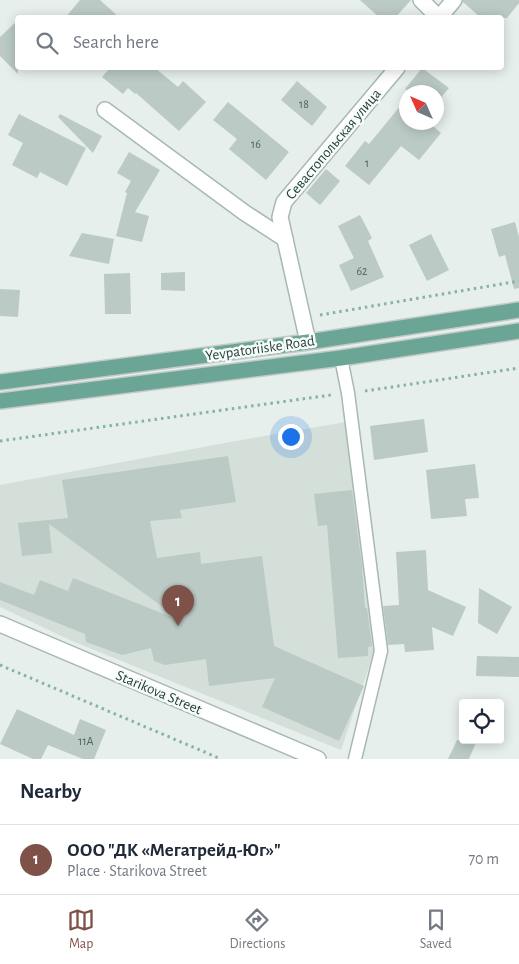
<!DOCTYPE html>
<html lang="en">
<head>
<meta charset="utf-8">
<style>
	:root { --surface:#fff; --page:#f2f2f3; --text:#1f2937; --muted:#747a83; --line:#e0e1e3; --accent:#7f5249 }
	body { margin:0; font-family:"Alegreya Sans",sans-serif; background:var(--page); color:var(--text) }
	.controls { position:absolute; right:15px; bottom:15px; display:grid; overflow:hidden; border-radius:5px; box-shadow:0 2px 12px #0003 }
	.controls button { width:45px; height:45px; display:grid; place-items:center; padding:0; border:0; border-bottom:1px solid var(--line); background:var(--surface); color:var(--text); font:25px sans-serif }
	.compass { position:absolute; left:399px; top:85px; width:45px; height:45px; border-radius:50%; background:var(--surface); box-shadow:0 2px 12px #0003; rotate:315deg }
	.you { position:absolute; left:290px; top:436px; width:18px; height:18px; margin:-12px; border:4px solid #fff; border-radius:50%; background:#1a73e8; box-shadow:0 0 0 8px #1a73e833 }
	.badge { display:grid; place-items:center; width:32px; height:32px; border-radius:50%; background:var(--accent); color:#fff; font-size:16px; font-weight:700 }
	.pin { position:absolute; translate:-50% -41px; filter:drop-shadow(0 1px 2px #0008) }
	.pin::after { content:''; position:absolute; top:26px; width:18px; height:15px; background:inherit; clip-path:polygon(0 0,100% 0,50% 100%) }
	.list { margin:0; padding:0; list-style:none }
	h2 { display:flex; justify-content:space-between; align-items:center; height:65px; margin:0; padding:0 20px; font-size:21px }
	h2 small { font-size:16px; font-weight:400; color:var(--muted) }
	.list li { display:grid; grid-template-columns:32px 1fr auto; gap:15px; align-items:center; box-sizing:border-box; height:70px; padding:0 20px; border-top:1px solid var(--line) }
	.list b { display:block; font-size:19px; white-space:nowrap }
	.list p { margin:0; font-size:16px; white-space:nowrap; color:var(--muted) }
	.list em { font-size:16px; font-style:normal; color:var(--muted) }
	.icon { flex:none; width:28px; height:28px; fill:none; stroke:currentColor; stroke-width:2; stroke-linecap:round; stroke-linejoin:round }
	.map { position:relative; flex:none; width:519px; height:759px; overflow:hidden }
	.search { position:absolute; background:var(--surface); box-shadow:0 2px 12px #0003; left:15px; right:15px; top:15px; height:55px; display:flex; align-items:center; gap:12px; box-sizing:border-box; padding:0 18px; border-radius:5px; color:var(--muted); font-size:19px }
	.sheet { height:135px; background:var(--surface) }
	nav { display:flex; justify-content:space-around; align-items:center; box-sizing:border-box; height:70px; border-top:1px solid var(--line); background:var(--surface); font-size:14px; color:var(--muted) }
	nav a { display:grid; justify-items:center; gap:2px }
	nav .on { color:var(--accent) }
	.map>svg:first-child { display:block }
	.built { fill:#d4dfda }
	.building { fill:#bbcac4 }
	.lines { fill:none; stroke-linecap:round; stroke-linejoin:round }
	.lane-casing { stroke:#a8b8b2; stroke-width:15 }
	.street-casing { stroke:#a8b8b2; stroke-width:18 }
	.primary-casing { stroke:#c2cac8; stroke-width:18 }
	.path { stroke:#86b3a5; stroke-width:3; stroke-dasharray:2.5 4; stroke-linecap:butt }
	.lane { stroke:#fff; stroke-width:12 }
	.street { stroke:#fff; stroke-width:15 }
	.primary { stroke:#6aa596; stroke-width:15 }
	.labels { text-anchor:middle; stroke-width:5; stroke-linejoin:round; paint-order:stroke }
	.number-label { font-size:12px; fill:#4a645c }
	.street-label { font-size:15px; fill:#24423a; stroke:#f7fbf9 }
</style>
</head>
<body>
<div class="map">
<svg width="519" height="759" viewBox="0 0 519 759">
	<rect width="100%" height="100%" fill="#e6efeb"/>
	<path class="built" d="M346,422L375,649L341,750L72,641L0,607V485L230,442Z"/>
	<g class="building">
		<path d="M80,0H100L120,18H65Z"/>
		<path d="M360,0H411L395,18H380Z"/>
		<path d="M463,0H519V3L507,18H481L463,2Z"/>
		<path d="M18,20V74L0,56V37Z"/>
		<path d="M110,68H155L178,87L183,81L206,102L179,131L136,93L135,94L128,88L123,94L102,77Z"/>
		<path d="M422,68L449,88L436,103V92H410L405,89Z"/>
		<path d="M297,81L327,107L312,126L281,100Z"/>
		<path d="M406,99V122H428L441,133L419,160L401,146L369,185L345,166L365,141L369,144Z"/>
		<path d="M228,102L289,152L266,180L229,149L237,139L213,120Z"/>
		<path d="M19,114L86,148L67,186L40,172L37,178L12,165L23,143L8,135Z"/>
		<path d="M60,114L102,136L93,153L58,117Z"/>
		<path d="M129,152L160,170L135,212L149,216L142,242L116,236L127,193L125,192L131,181L117,173Z"/>
		<path d="M326,169L340,181L320,205L306,193Z"/>
		<path d="M360,215L372,238L368,241L384,277L351,291L339,265L354,258L338,226Z"/>
		<path d="M515,222L519,237V288L514,289L505,255L499,257L491,229Z"/>
		<path d="M82,233L114,239L109,264L69,256Z"/>
		<path d="M431,234L449,270L427,281L409,245Z"/>
		<path d="M185,272V291L161,290V273Z"/>
		<path d="M130,273L131,314H105L104,274Z"/>
		<path d="M0,289L20,290L18,317L0,316Z"/>
		<path d="M424,419L428,452L374,460L370,426Z"/>
		<path d="M228,456L236,502L180,510L182,518L150,521L157,558L200,552L201,564L262,556L274,646L364,686L339,741L262,707L275,678L209,686L206,659L165,665L154,661L151,648L122,655L86,642L85,634L0,600V582L34,595L40,580L68,591L73,578L169,616L171,613L49,524L52,553L22,556L18,523L68,518L62,480Z"/>
		<path d="M475,464L479,498L465,499L467,516L431,519L426,470Z"/>
		<path d="M352,490L362,566L365,608H367L372,646L368,647V656L338,658L327,525L318,526L314,494Z"/>
		<path d="M426,550L428,590L466,607L453,636L432,627L434,650L405,652L404,644L388,645L383,606L399,605L396,552Z"/>
		<path d="M479,588L512,607L497,634L478,623Z"/>
		<path d="M477,656L519,657V677L476,676Z"/>
		<path d="M17,709L74,735L80,719L106,730L94,759H83L48,745L41,759H33L0,744Z"/>
		<path d="M457,740H477L469,759H448Z"/>
	</g>
	<g class="lines">
		<g class="lane-casing">
			<path id="lane" d="M341,358L348,393L381,651L355,759"/>
		</g>
		<g class="street-casing">
			<g id="street">
				<path d="M421,0L439,18"/>
				<path d="M439,18L454,0"/>
				<path d="M105,110L245,213L285,239"/>
				<path d="M308,342L280,217L284,202L397,68"/>
				<path d="M0,624L318,759"/>
			</g>
		</g>
		<g class="primary-casing">
			<g id="primary">
				<path d="M0,382L308,342L519,310"/>
				<path d="M0,401L341,358L519,331"/>
			</g>
		</g>
		<g class="path">
			<path d="M320,315L519,281"/>
			<path d="M365,391L519,368"/>
			<path d="M0,441L331,395"/>
			<path d="M0,665L221,759"/>
		</g>
		<use href="#lane" class="lane"/>
		<use href="#street" class="street"/>
		<use href="#primary" class="primary"/>
	</g>
	<g class="labels">
		<g class="number-label">
			<text x="304" y="108">18</text>
			<text x="256" y="148">16</text>
			<text x="367" y="167">1</text>
			<text x="362" y="275">62</text>
			<text x="86" y="745">11А</text>
		</g>
		<g class="street-label">
			<text transform="translate(333 144) rotate(-50)" y="5">Севастопольская улица</text>
			<text transform="translate(260 348) rotate(-8)" y="5">Yevpatoriiske Road</text>
			<text transform="translate(159 692) rotate(23)" y="5">Starikova Street</text>
		</g>
	</g>
</svg>
<div class="controls">
<button><svg class="icon" aria-label="locate" viewBox="0 0 24 24"><circle cx="12" cy="12" r="6"/><path d="M12 2v4M12 18v4M2 12h4M18 12h4"/></svg></button>
</div>
<svg class="compass" viewBox="-18 -18 36 36"><path d="M0-13l5 13h-10z" fill="#e53935"/><path d="M0 13l5-13h-10z" fill="#747a83"/></svg>
<div class="you"></div>
<div class="pin badge" style="left:178px;top:626px">1</div>
<div class="search"><svg class="icon" aria-label="search" viewBox="0 0 24 24"><circle cx="10" cy="10" r="6"/><path d="M15 15l6 6"/></svg>Search here</div>
</div>
<section class="sheet">
<h2>Nearby<small></small></h2>
<ul class="list">
<li><span class="badge">1</span><div><b>ООО &quot;ДК «Мегатрейд-Юг»&quot;</b><p>Place · Starikova Street</p></div><em>70 m</em></li>
</ul>
</section>
<nav>
<a class="on"><svg class="icon" aria-label="map" viewBox="0 0 24 24"><path d="M3 6l6-2 6 2 6-2v14l-6 2-6-2-6 2zM9 4v14M15 6v14"/></svg>Map</a>
<a><svg class="icon" aria-label="directions" viewBox="0 0 24 24"><path d="M12 3l9 9-9 9-9-9zM9 14v-3h6M13 9l2 2-2 2"/></svg>Directions</a>
<a><svg class="icon" aria-label="saved" viewBox="0 0 24 24"><path d="M7 4h10v16l-5-4-5 4z"/></svg>Saved</a>
</nav>
</body>
</html>
